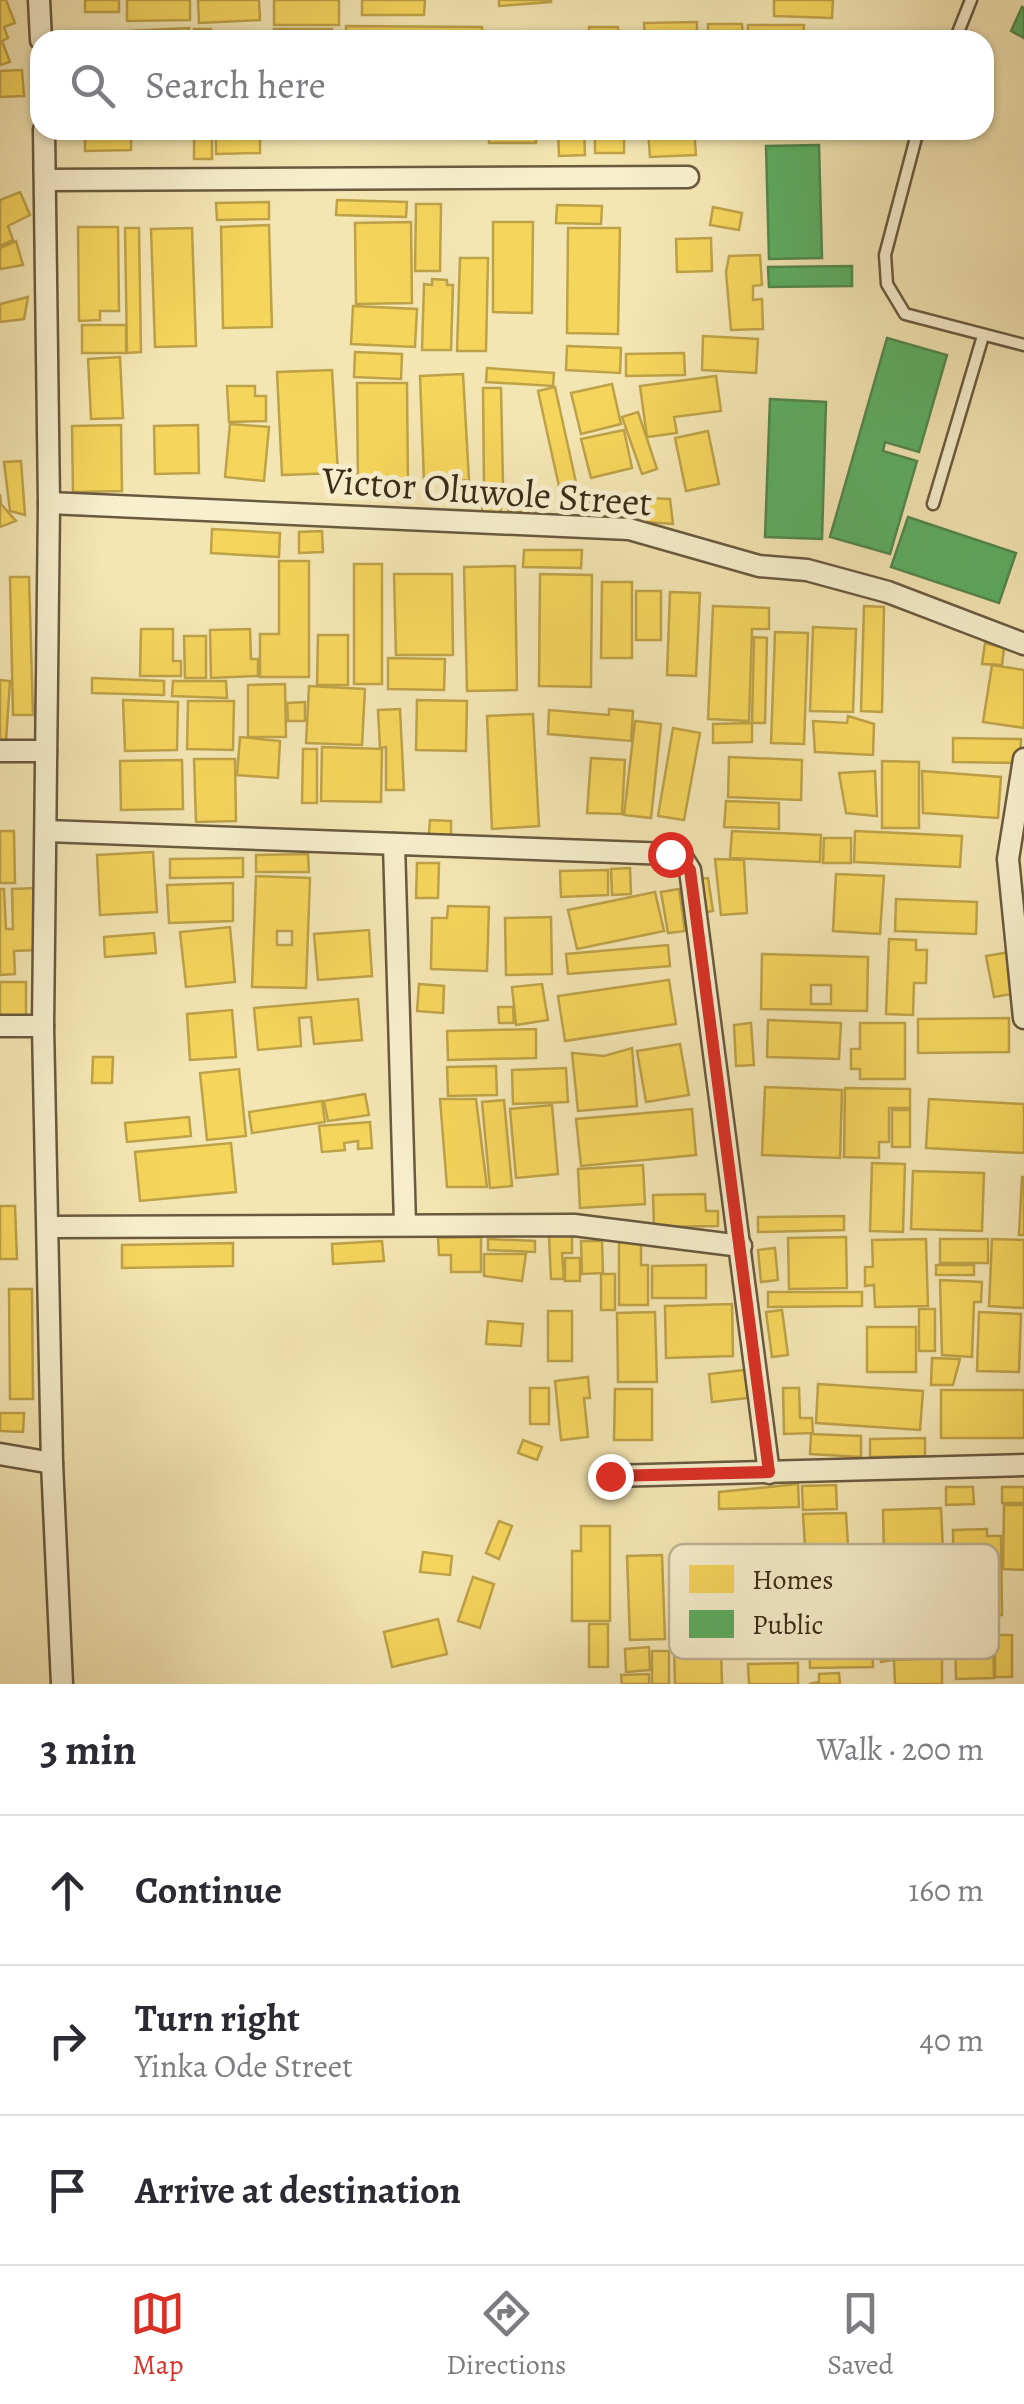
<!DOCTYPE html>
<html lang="en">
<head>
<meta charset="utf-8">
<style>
	:root { --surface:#fff; --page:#f2f2f3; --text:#2b2b33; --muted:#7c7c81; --line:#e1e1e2; --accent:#d93025 }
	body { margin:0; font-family:Alegreya,serif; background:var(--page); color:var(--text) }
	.stop { position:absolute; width:30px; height:30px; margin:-22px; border:8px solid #d93025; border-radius:50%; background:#fff }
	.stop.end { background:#d93025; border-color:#fff; box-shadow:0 2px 10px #0008 }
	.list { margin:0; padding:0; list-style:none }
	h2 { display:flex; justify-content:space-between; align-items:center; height:130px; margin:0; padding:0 40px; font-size:42px }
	h2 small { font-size:32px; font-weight:400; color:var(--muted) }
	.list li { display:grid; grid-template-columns:65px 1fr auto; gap:30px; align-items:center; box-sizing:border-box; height:150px; padding:0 40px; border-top:2px solid var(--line) }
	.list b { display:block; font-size:38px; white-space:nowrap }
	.list p { margin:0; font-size:32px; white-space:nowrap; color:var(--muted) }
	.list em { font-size:32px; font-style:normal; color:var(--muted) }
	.icon { flex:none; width:55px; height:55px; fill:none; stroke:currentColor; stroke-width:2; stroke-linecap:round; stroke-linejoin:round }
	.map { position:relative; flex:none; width:1024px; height:1684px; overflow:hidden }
	.search { position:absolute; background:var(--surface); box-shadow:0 2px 8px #0004; left:30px; right:30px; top:30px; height:110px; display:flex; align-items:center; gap:25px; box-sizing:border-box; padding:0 35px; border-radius:30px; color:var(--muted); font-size:38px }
	.sheet { height:580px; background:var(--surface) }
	nav { display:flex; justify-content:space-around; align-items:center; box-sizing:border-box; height:140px; border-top:2px solid var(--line); background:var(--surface); font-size:28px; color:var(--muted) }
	nav a { display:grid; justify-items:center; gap:5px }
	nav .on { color:var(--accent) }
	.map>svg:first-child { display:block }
	.homes { fill:#f6d55c; stroke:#bea248; stroke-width:2.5; fill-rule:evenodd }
	.public { fill:#5aae61; stroke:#51874b; stroke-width:2.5 }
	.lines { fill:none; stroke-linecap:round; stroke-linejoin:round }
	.lane-casing { stroke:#695a3f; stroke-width:15 }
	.street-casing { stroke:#695a3f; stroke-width:25 }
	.lane { stroke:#f8efce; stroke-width:10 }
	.street { stroke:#f8efce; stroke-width:20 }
	.route { stroke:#d93025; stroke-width:12 }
	.labels { text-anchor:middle; stroke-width:10; stroke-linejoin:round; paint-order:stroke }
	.street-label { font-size:38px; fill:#3b2c18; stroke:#f8efce }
	.key { fill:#f8efce; stroke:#bfb497; stroke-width:2.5 }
	.key-label { font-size:28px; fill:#3b2c18 }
</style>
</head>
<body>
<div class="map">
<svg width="1024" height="1684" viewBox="0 0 1024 1684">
	<rect width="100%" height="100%" fill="#f4e6b3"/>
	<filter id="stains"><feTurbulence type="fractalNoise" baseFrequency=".002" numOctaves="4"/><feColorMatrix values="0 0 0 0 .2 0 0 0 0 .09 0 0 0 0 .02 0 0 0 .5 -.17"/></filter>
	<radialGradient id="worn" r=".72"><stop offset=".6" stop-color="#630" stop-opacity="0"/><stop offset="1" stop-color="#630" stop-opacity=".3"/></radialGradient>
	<g class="homes">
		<path d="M0,0H6L15,23L4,27L8,38L2,41L10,62L0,65Z"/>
		<rect x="85" y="0" width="34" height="12"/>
		<path d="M127,0H190V20L127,21Z"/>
		<path d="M198,0H259L260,20L199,23Z"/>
		<rect x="274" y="0" width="65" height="25"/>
		<path d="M362,0H425L424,15H362Z"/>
		<path d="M499,0H551V2L499,6Z"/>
		<path d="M774,0H833L832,18L774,16Z"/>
		<path d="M697,22V40H645L644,23Z"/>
		<path d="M708,24H742L743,40H708Z"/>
		<path d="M748,25H804L803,40H748Z"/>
		<path d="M346,26L482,27V40H346Z"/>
		<rect x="589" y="27" width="29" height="13"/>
		<path d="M189,28V40H130V31Z"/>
		<rect x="194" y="29" width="17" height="11"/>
		<rect x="274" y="29" width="58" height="11"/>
		<path d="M127,32V40H81V34Z"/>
		<rect x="552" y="33" width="31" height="7"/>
		<rect x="489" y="35" width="47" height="5"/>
		<path d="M22,70L24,96L0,97V71Z"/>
		<path d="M85,130H131V150L85,151Z"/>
		<rect x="194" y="130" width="18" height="29"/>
		<path d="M216,130H260V153L216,154Z"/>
		<rect x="489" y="130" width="47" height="13"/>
		<path d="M558,130H584L585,155L559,156Z"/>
		<rect x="595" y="130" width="29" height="23"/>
		<path d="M648,130H694L696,155L650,157Z"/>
		<path d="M20,192L30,215L8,226L13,240L0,246V200Z"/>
		<path d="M337,200L407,202L406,217L336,215Z"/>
		<path d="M269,202V219L217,220L216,203Z"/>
		<path d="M416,204H441L440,271H415Z"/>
		<path d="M557,205L602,206L601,224L556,223Z"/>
		<path d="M713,207L742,213L739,230L710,225Z"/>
		<path d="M411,222L412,303L356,304L355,223Z"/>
		<path d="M493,222H533L532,313L493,312Z"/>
		<path d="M269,225L272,327L223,328L221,227Z"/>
		<path d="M78,227H118L119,311H100V320L79,321Z"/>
		<path d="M125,228H139L141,352L127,353Z"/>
		<path d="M192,228L196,346L155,347L151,229Z"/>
		<path d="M568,228H620L618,334L567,333Z"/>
		<path d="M711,238L712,271L677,272L676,239Z"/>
		<path d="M16,241L23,265L0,269V248Z"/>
		<path d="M760,255L762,285L753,286V300L762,299L763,329L731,330L726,272L729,256Z"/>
		<path d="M460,258H488L486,351H457Z"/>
		<path d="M432,279L447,280V285H453L451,350H422L424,284L432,285Z"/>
		<path d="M28,297L24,319L0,322V304Z"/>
		<path d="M353,306L417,309L415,347L351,344Z"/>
		<rect x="82" y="325" width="44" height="28"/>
		<path d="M703,336L758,339L756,373L702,370Z"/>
		<path d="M567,346L621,348L620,373L566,370Z"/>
		<path d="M355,352L402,354L401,379L354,377Z"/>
		<path d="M684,353L685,375L626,376V354Z"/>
		<path d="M120,357L123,418L91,419L88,359Z"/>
		<path d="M487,368L554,373L553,386L486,382Z"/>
		<path d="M332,370L338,473L282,475L277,372Z"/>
		<path d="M463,374L469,480L424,482L420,376Z"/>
		<path d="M716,376L721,411L674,417L677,433L647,437L640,386Z"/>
		<path d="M357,383H407L408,488L358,489Z"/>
		<path d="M612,384L621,424L581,434L571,393Z"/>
		<path d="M227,386H255V396H266V421L229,422Z"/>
		<path d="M555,387L579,496L562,500L538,391Z"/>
		<path d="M483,388H501L503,485H484Z"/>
		<path d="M638,412L657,469L642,474L622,417Z"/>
		<path d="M230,424L269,427L264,481L225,477Z"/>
		<path d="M121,425L122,491L73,492L72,426Z"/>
		<path d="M198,425L199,473L155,474L154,426Z"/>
		<path d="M624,430L632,468L591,478L581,439Z"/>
		<path d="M708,431L719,484L686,491L675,438Z"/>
		<path d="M21,461L25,515L10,511L4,462Z"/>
		<path d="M483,491H501V514H482Z"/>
		<path d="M509,491L537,492L535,513L508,511Z"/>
		<path d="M0,494L1,504L16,521L0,527Z"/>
		<path d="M647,498L670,499L673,524L646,522Z"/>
		<path d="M628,500V516H588V501Z"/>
		<path d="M212,529L280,533L279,557L211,553Z"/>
		<path d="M322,531L323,552L299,553V532Z"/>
		<path d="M524,550H582L581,568L523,567Z"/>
		<path d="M279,561H309V677H260V634H279Z"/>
		<rect x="354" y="564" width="28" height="120"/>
		<path d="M515,566L517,690L467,691L464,567Z"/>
		<path d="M394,574H452L453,655H396Z"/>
		<path d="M540,574L592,575L591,687L539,686Z"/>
		<path d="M10,577H29L33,715H13Z"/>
		<path d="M602,582H632V658H601Z"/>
		<rect x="636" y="591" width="25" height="49"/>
		<path d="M670,592L700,593L696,676L667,675Z"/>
		<path d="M713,606L769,608V629H752L749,721L708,719Z"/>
		<path d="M864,606L884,607L882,712L861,711Z"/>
		<path d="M813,627L856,629L853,712L810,711Z"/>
		<path d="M141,629H173V661H181V676H140Z"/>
		<path d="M250,629L251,659H258V676L211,678L210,630Z"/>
		<path d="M775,632L808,633L804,744L771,743Z"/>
		<path d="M318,635H348V685H317Z"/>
		<path d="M184,636H206V678H185Z"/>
		<path d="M754,637L767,638L765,723H752Z"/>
		<path d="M985,643L1004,648L1002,665L982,664Z"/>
		<path d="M388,658L445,659L444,690L388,689Z"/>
		<path d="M992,665L1024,670V728L983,722Z"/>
		<path d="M92,678L164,681V695L92,693Z"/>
		<path d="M0,680L10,681L6,741H0Z"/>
		<path d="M173,681H226L227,698L172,696Z"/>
		<path d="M285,684L286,737H248V685Z"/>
		<path d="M309,686L365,689L362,745L306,743Z"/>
		<path d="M123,700L178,702L177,750L125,751Z"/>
		<path d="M417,700L467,701L466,751L416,750Z"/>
		<path d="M188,701H234L233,750L187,749Z"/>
		<path d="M305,702V721H288L287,703Z"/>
		<path d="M400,709L404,790H386V747L380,748L378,710Z"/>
		<path d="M609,709L633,711L631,741L548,734L549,710L609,715Z"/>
		<path d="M533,714L539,826L492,829L487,716Z"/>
		<path d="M848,716L874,724L873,755L815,752L813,721L847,723Z"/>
		<path d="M635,721L661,724L651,818L624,815Z"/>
		<path d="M752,723V742L713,743V724Z"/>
		<path d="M673,728L700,733L684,820L658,816Z"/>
		<path d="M240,737L280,741L278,778L237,775Z"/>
		<path d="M953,738L1021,739L1020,763L953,762Z"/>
		<path d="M322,747L382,749L381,802L321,801Z"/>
		<path d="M303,749H317V803H302Z"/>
		<path d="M729,757L802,760L801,800L728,797Z"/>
		<path d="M591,758L625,760L622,814L587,813Z"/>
		<path d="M194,759H235L236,821L196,822Z"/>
		<path d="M182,760L183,809L121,810L120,761Z"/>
		<path d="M882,761L919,762V828H882Z"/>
		<path d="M875,771L877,816L846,813L839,773Z"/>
		<path d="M922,771L1001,777L998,818L923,813Z"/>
		<path d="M726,801L779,803V829L724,827Z"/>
		<path d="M430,820L451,821V835L429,834Z"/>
		<path d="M0,831H14L15,883H0Z"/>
		<path d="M732,831L821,835L820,862L730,858Z"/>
		<path d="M855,831L962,836L960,867L854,862Z"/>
		<path d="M824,838H851V863H823Z"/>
		<path d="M153,852L157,912L100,915L97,855Z"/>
		<path d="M308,854L309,872H256V855Z"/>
		<path d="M243,858V877L170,878V859Z"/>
		<path d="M715,859L744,860L747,913L721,915Z"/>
		<path d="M417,863H439L438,898H416Z"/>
		<path d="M630,868L631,894L612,895L611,869Z"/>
		<path d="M608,870V895L561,897L560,871Z"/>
		<path d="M836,874L884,876L880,934L833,931Z"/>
		<path d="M256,876L310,878L306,988L252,987ZM277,931H292V945H277Z"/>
		<path d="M708,878L713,911L702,913L697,879Z"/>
		<path d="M233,883V921L169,923L167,885Z"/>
		<path d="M35,888L37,950L14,951L15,974L0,975V889H4L6,929H13L12,889Z"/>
		<path d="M679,889L685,931L668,933L661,892Z"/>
		<path d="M655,892L664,931L577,949L568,910Z"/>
		<path d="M896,899L977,902L976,934L895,931Z"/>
		<path d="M448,906L489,907L487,971L431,969L432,918H447Z"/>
		<path d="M551,917L552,974L506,975L505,918Z"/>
		<path d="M230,927L235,982L186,987L180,932Z"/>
		<path d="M369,930L372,976L318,980L314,934Z"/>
		<path d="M154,933L156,953L105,957L104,937Z"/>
		<path d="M889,939L916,940V950H927L926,983H914L913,1015L886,1014Z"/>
		<path d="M668,945L670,966L568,974L566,954Z"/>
		<path d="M1010,952L1017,993L994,997L986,956Z"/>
		<path d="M762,954L868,957L867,1011L761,1009ZM811,985H831V1004H811Z"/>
		<path d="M669,980L676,1024L565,1041L558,996Z"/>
		<path d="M0,982H26V1017L0,1018Z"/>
		<path d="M419,984L444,986L443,1013L417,1011Z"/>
		<path d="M542,984L548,1020L516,1025L512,987Z"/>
		<path d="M358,999L362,1040L314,1044L311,1017L299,1018L301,1046L258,1050L254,1008Z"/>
		<path d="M498,1007H513L514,1023H499Z"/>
		<path d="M232,1010L236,1057L190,1060L187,1014Z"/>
		<path d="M1009,1018V1052L918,1053V1019Z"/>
		<path d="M768,1020L841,1023L839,1059L767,1057Z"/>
		<path d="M751,1023L754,1065L736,1066L734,1025Z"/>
		<path d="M860,1023H905V1079H860V1069H851V1049H860Z"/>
		<path d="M536,1029V1058L448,1060L447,1031Z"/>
		<path d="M680,1044L689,1095L646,1102L637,1051Z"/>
		<path d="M632,1048L637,1106L578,1111L572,1053L604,1056Z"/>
		<path d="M93,1057H113L112,1083H92Z"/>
		<path d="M496,1066L497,1095L448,1096L447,1067Z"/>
		<path d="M566,1068L568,1102L513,1104L512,1070Z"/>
		<path d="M239,1069L246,1136L207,1140L200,1073Z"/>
		<path d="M765,1087L842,1090L840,1158L762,1155Z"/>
		<path d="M845,1088L910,1089V1108H889V1142H879V1158L844,1157Z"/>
		<path d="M365,1094L369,1115L328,1121L324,1101Z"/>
		<path d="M440,1099H476L487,1187H447Z"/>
		<path d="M929,1099L1024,1104V1153L926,1148Z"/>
		<path d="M504,1100L512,1186L490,1188L482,1102Z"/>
		<path d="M322,1101L325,1122L252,1133L249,1112Z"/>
		<path d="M552,1105L558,1174L516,1178L510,1109Z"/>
		<path d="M692,1109L696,1155L581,1166L576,1119Z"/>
		<rect x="892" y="1110" width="18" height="37"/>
		<path d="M189,1117L191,1136L127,1142L125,1123Z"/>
		<path d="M370,1122L372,1148L358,1149V1141L344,1143L345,1150L322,1152L319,1126Z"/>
		<path d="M231,1143L236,1192L140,1201L135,1152Z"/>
		<path d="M872,1163L905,1164L903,1232L870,1231Z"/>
		<path d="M643,1165L645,1204L580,1208L578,1169Z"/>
		<path d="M913,1171L984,1173L982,1231L911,1229Z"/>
		<path d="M1022,1177H1024V1235H1019Z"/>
		<path d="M705,1194L706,1211H718V1226L654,1227L653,1195Z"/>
		<path d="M0,1206H15L17,1259H0Z"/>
		<path d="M844,1216V1230L758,1232V1217Z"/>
		<path d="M572,1234V1253H562L564,1279H551L549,1236Z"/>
		<path d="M481,1237V1272H451V1255H439L438,1238Z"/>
		<path d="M846,1237L847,1288L789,1289L788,1238Z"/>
		<path d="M488,1239L535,1241V1252L488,1250Z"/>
		<path d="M926,1239L928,1306L875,1307L874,1285L865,1286V1267H873L872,1240Z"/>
		<rect x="940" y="1239" width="48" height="24"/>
		<path d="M992,1239L1024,1240V1308L989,1306Z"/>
		<path d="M382,1241L384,1261L333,1264L332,1244Z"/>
		<path d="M581,1241H602L603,1273L582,1274Z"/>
		<path d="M619,1242H641V1265H648V1305H619Z"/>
		<path d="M233,1243V1266L122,1268V1245Z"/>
		<path d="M775,1248L778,1280L761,1282L758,1250Z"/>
		<path d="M484,1254H526L522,1281L484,1276Z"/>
		<rect x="565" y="1258" width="15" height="23"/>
		<path d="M706,1265V1298H652V1266Z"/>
		<rect x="936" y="1265" width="38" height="10"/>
		<rect x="601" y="1274" width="14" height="36"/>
		<path d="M940,1280L982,1282L981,1302H974L972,1357L942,1355Z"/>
		<path d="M9,1289H32L33,1399H10Z"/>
		<path d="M768,1292H862V1306L768,1307Z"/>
		<path d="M732,1304L733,1356L666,1358L665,1306Z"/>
		<rect x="919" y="1309" width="16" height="42"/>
		<path d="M782,1310L788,1355L772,1357L766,1312Z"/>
		<rect x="548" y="1311" width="24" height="50"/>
		<path d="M655,1312L657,1382H618L617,1313Z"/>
		<path d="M979,1312L1021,1314L1019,1372L977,1371Z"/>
		<path d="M488,1321L523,1324L521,1346L486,1344Z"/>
		<rect x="867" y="1327" width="49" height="45"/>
		<path d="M932,1358L960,1359L953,1385H931Z"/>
		<path d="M745,1370L748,1398L712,1402L709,1374Z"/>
		<path d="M588,1377L590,1398H584L588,1437L561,1440L555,1381Z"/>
		<path d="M818,1384L923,1391L920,1430L816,1423Z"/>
		<rect x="530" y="1388" width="19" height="36"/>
		<path d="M783,1388H799L800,1418H812L813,1433L784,1434Z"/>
		<path d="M615,1389H652V1440H614Z"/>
		<rect x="941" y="1390" width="83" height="48"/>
		<path d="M0,1413H24L23,1432L0,1431Z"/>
		<path d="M811,1434L861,1436V1457L810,1454Z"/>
		<path d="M925,1438V1456L870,1457V1439Z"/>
		<path d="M523,1440L542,1447L537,1460L518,1453Z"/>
		<path d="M798,1484L799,1507L719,1509V1492Z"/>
		<path d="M836,1485L837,1509L803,1510L802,1486Z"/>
		<path d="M946,1487H973L974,1504L946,1505Z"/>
		<rect x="1002" y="1487" width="22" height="16"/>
		<path d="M1004,1505H1024V1570L1003,1569Z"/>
		<path d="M941,1508L943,1552L884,1555L883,1510Z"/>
		<path d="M846,1513L848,1546L805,1548L803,1514Z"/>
		<path d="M499,1521L512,1526L499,1559L486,1553Z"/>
		<path d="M581,1526H610V1621H572V1551H581Z"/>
		<path d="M987,1529V1536H1001L1002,1615H954L953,1530Z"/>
		<path d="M423,1552L452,1556L450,1575L420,1572Z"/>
		<path d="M662,1555L665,1639L630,1640L627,1556Z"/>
		<path d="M473,1577L494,1584L480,1628L458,1621Z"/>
		<path d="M438,1619L447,1654L392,1667L384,1632Z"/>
		<rect x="589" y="1624" width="19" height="43"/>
		<path d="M916,1632V1656L881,1662L880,1633Z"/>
		<path d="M809,1634H872L873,1667L810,1668Z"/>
		<path d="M993,1635L994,1678L956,1679L955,1636Z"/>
		<rect x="995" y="1635" width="17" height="42"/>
		<path d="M649,1647L650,1670L626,1672L625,1649Z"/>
		<path d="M721,1647L722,1684H675L674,1649Z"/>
		<rect x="652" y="1651" width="17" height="33"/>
		<path d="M942,1658V1684H895L894,1660Z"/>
		<path d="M798,1663V1684H749L748,1664Z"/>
		<path d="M839,1673L840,1684H809L819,1682V1674Z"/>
		<path d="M649,1674V1684H622L621,1675Z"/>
	</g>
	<g class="public">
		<path d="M1022,7L1024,8V38L1011,31Z"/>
		<path d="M819,145L822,258L769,259L766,146Z"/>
		<path d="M852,266V286L769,287L768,267Z"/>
		<path d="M887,338L947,355L919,452L885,442L883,451L917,461L890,554L830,537Z"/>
		<path d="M770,399L826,402L822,539L765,537Z"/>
		<path d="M908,517L1016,553L999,603L891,567Z"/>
	</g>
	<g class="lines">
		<g class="lane-casing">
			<g id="lane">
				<path d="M955,40L971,0"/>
				<path d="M918,130L885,255L887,284L905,314L1024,345"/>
				<path d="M933,504L983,336"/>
			</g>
		</g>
		<g class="street-casing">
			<g id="street">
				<path d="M39,0L41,40"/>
				<path d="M44,130L49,503L43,1026L52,1463L62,1684"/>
				<path d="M46,180L688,177"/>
				<path d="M49,503L629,529L759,566L807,570L888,592L1024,644"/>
				<path d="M0,751H46"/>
				<path d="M1024,759L1008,859L1024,1018"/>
				<path d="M47,831L670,854L683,859L690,870L769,1473"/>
				<path d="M394,844L405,1224"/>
				<path d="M0,1026H43"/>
				<path d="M50,1227L574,1225L741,1246"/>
				<path d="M0,1454L52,1463"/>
				<path d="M610,1476L1024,1465"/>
			</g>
		</g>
		<use href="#lane" class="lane"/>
		<use href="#street" class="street"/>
	</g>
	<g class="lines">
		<path class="route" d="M610,1476L769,1472L690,870L683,860L670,854"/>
	</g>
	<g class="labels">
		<g class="street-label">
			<text transform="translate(487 491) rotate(4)" y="13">Victor Oluwole Street</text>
		</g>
	</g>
	<rect x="669" y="1544" width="330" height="115" rx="15" class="key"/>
	<rect x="689" y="1565" width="45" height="28" fill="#f6d55c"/>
	<rect x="689" y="1610" width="45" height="28" fill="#5aae61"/>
	<g class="key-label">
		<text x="752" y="1589">Homes</text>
		<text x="752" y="1634">Public</text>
	</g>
	<rect width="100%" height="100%" filter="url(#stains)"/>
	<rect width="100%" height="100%" fill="url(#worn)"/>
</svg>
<div class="stop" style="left:670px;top:854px"></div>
<div class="stop end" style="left:610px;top:1476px"></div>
<div class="search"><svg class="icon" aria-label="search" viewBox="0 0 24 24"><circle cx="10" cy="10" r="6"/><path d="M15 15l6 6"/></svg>Search here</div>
</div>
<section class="sheet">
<h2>3 min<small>Walk · 200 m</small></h2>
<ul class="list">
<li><svg class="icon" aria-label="ahead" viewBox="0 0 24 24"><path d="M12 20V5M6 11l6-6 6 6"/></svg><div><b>Continue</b></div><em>160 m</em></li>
<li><svg class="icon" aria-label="right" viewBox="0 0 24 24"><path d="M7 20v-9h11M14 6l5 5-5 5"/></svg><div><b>Turn right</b><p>Yinka Ode Street</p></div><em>40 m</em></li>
<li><svg class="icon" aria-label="arrive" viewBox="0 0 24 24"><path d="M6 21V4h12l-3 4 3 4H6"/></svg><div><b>Arrive at destination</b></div></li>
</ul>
</section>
<nav>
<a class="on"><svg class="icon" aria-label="map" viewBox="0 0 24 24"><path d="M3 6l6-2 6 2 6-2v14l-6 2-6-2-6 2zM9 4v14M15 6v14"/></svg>Map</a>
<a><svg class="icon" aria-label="directions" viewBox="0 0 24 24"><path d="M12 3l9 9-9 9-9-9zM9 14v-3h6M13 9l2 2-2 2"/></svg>Directions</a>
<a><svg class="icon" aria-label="saved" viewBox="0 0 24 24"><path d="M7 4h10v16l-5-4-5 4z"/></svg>Saved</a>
</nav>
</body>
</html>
